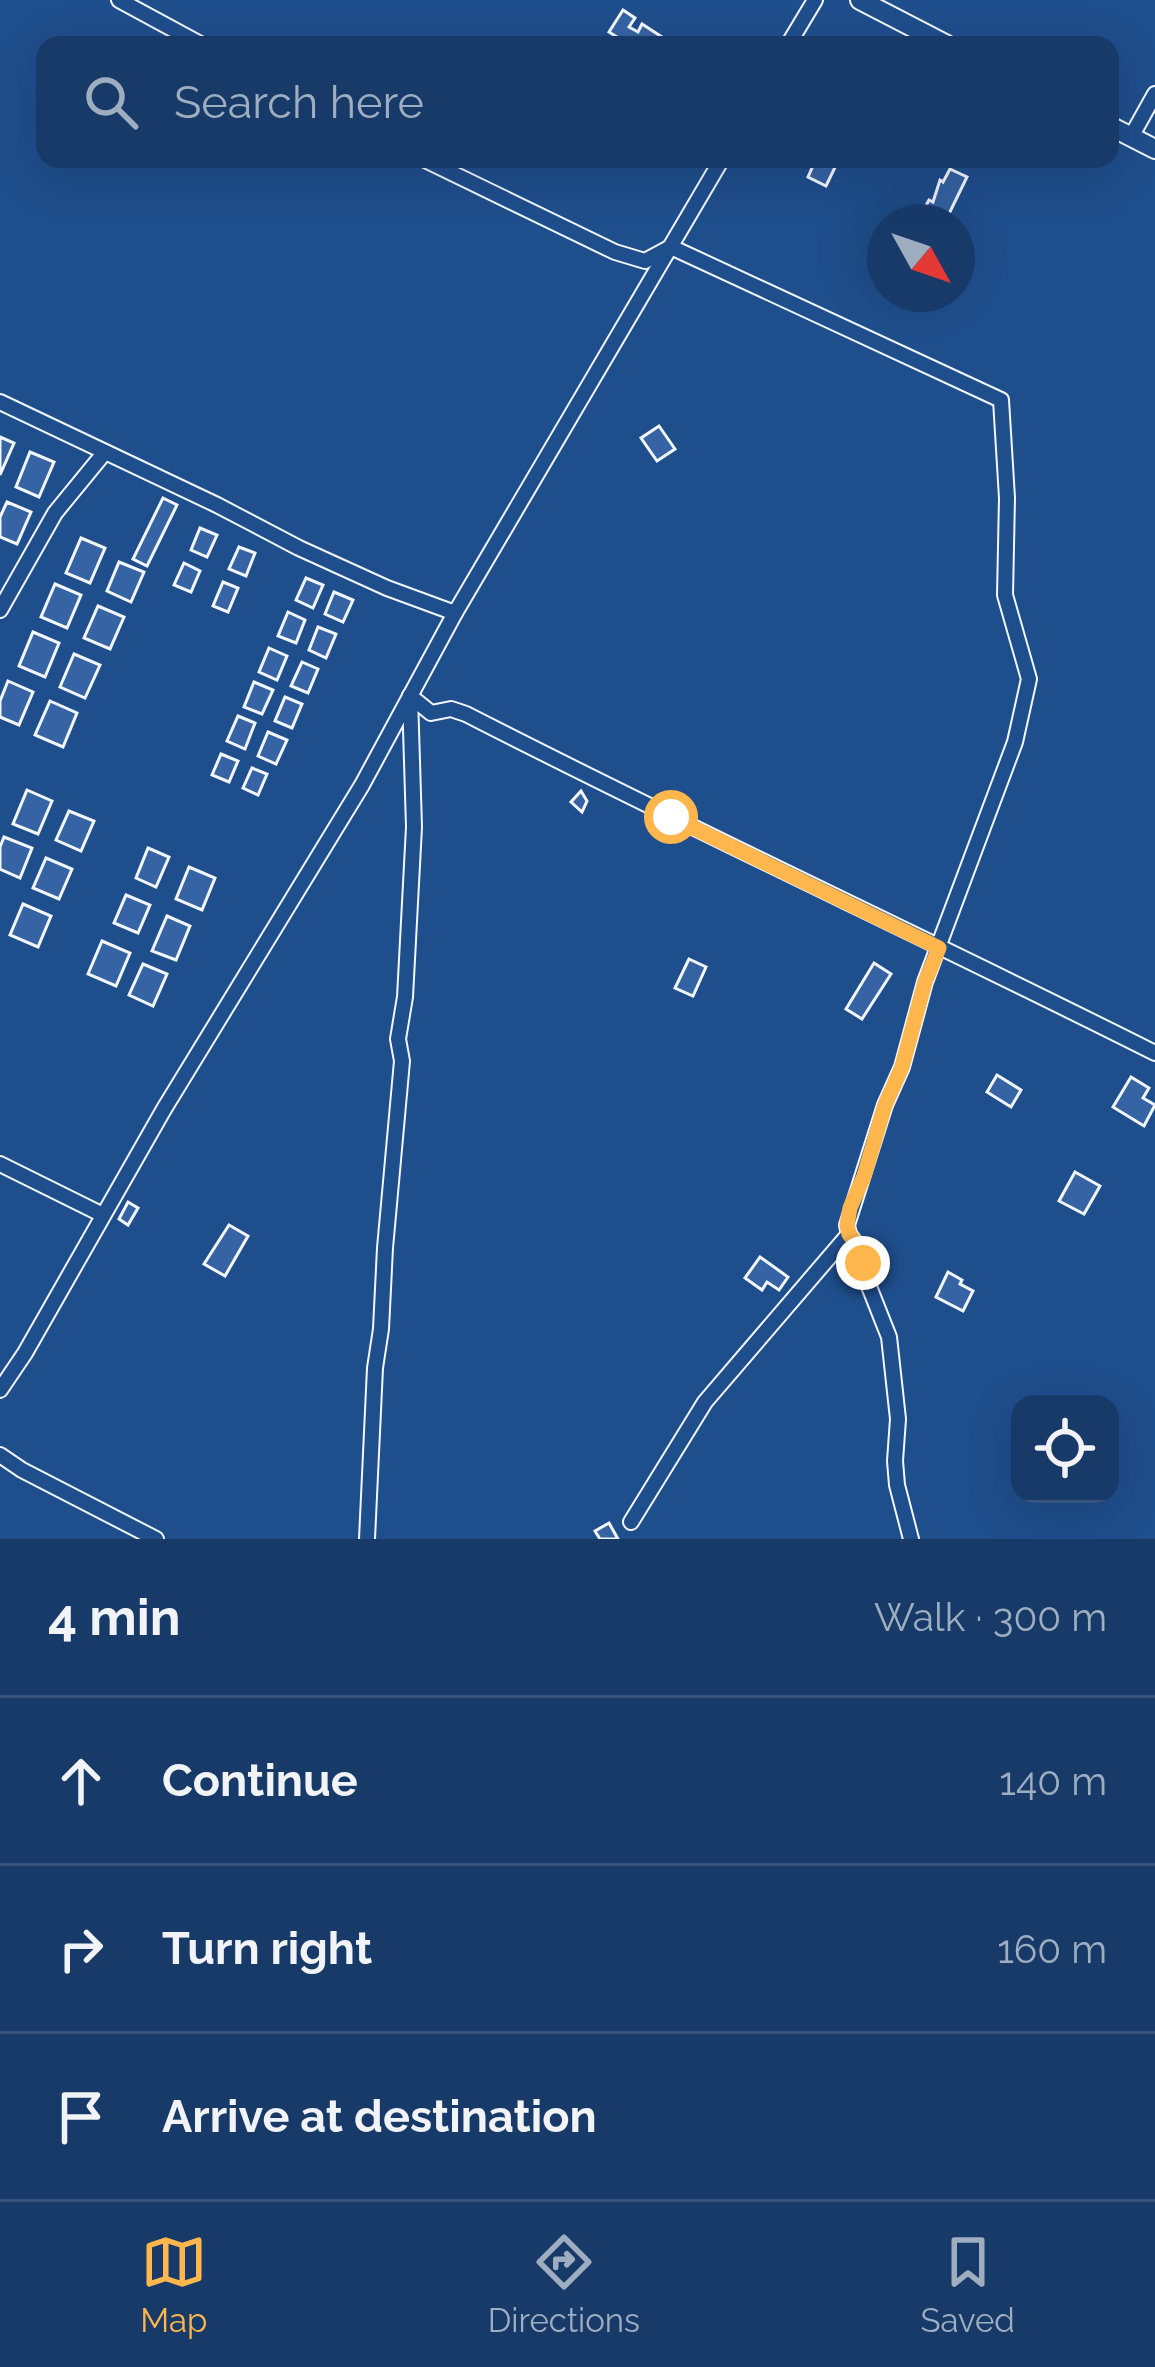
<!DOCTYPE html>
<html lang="en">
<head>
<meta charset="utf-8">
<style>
	:root { --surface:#173a69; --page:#20416f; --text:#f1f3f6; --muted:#9eadc0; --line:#36547d; --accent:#ffb74d }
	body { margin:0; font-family:Raleway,sans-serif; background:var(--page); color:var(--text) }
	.controls { position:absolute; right:36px; bottom:36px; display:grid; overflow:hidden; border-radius:24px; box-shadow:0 12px 48px #0002 }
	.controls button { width:108px; height:108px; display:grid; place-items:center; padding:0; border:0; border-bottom:3px solid var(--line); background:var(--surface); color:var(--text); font:60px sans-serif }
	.compass { position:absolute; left:867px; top:204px; width:108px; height:108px; border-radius:50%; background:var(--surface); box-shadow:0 12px 48px #0002; rotate:130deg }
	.stop { position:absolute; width:36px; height:36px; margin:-27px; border:9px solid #ffb74d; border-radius:50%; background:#fff }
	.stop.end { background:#ffb74d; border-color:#fff; box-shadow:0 3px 12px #0008 }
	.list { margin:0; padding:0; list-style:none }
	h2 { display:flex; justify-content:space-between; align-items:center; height:156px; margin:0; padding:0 48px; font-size:51px }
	h2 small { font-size:39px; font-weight:400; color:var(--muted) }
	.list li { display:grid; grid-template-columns:78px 1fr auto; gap:36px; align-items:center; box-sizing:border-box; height:168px; padding:0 48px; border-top:3px solid var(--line) }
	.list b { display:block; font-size:45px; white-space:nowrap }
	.list em { font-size:39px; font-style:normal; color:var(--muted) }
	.icon { flex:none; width:66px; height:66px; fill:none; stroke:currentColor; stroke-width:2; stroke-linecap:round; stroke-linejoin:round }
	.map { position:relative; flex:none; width:1155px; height:1539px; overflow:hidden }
	.search { position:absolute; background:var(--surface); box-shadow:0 12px 48px #0002; left:36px; right:36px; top:36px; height:132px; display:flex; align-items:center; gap:30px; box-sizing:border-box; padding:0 42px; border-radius:24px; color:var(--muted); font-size:45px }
	.sheet { height:660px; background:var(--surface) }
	nav { display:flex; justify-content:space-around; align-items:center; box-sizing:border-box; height:168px; border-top:3px solid var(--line); background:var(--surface); font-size:33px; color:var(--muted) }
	nav a { display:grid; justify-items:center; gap:6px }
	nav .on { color:var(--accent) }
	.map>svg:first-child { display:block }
	.building { fill:#3563a3; stroke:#f2f6ff; stroke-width:3 }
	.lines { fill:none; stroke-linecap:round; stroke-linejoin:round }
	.minor-casing { stroke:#f2f6ff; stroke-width:18 }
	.secondary-casing { stroke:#f2f6ff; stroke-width:22 }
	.minor { stroke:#1f4e8c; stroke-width:14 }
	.secondary { stroke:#1f4e8c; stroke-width:18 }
	.route { stroke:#ffb74d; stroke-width:15 }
</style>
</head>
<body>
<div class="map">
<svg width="1155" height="1539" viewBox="0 0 1155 1539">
	<rect width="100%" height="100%" fill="#1f4e8c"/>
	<g class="building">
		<path d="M623,10L635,18L629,27L638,32L642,24L662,37L657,45H630L609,32Z"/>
		<path d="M816,159H839L826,186L808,177Z"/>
		<path d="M950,169L967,177L945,222H923L926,216L922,213L929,200L933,202L940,180L943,182Z"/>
		<path d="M659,426L675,449L657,461L641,438Z"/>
		<path d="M0,437L14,443L0,475Z"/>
		<path d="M30,452L54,462L39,497L16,487Z"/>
		<path d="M163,498L177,505L147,566L133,559Z"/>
		<path d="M7,502L31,512L17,544L0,537V517Z"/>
		<path d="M200,528L217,535L207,557L191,550Z"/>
		<path d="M81,538L105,548L90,583L66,573Z"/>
		<path d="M239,547L255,553L246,576L229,569Z"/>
		<path d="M119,562L144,572L131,602L107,591Z"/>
		<path d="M184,563L200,571L191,592L174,585Z"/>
		<path d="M306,578L323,585L313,608L296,600Z"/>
		<path d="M223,582L238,588L228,612L213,606Z"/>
		<path d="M55,584L81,595L67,628L41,617Z"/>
		<path d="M334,592L353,600L343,622L325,614Z"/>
		<path d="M98,606L124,617L110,649L84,638Z"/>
		<path d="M288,612L305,620L296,643L278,636Z"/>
		<path d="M318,627L336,634L326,658L309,650Z"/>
		<path d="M33,632L59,643L45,677L19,666Z"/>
		<path d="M269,648L287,656L277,680L259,672Z"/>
		<path d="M74,654L100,665L85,698L60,687Z"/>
		<path d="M302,662L318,669L308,693L291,686Z"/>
		<path d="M8,681L33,692L19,725L0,717V701Z"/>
		<path d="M254,682L273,690L262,714L244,707Z"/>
		<path d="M285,697L302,704L292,728L275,721Z"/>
		<path d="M50,701L77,713L63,747L35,735Z"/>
		<path d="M238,716L255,723L245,749L227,741Z"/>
		<path d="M268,732L287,740L276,764L258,756Z"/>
		<path d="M221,754L238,761L229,782L212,775Z"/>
		<path d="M252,768L267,774L258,795L243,788Z"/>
		<path d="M27,790L52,801L38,834L13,824Z"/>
		<path d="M581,791L587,801L582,812L571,802Z"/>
		<path d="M69,811L94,821L81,851L56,840Z"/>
		<path d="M4,837L32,848L20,878L0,869V847Z"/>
		<path d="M148,848L169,857L156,887L136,878Z"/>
		<path d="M46,858L72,869L59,899L33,888Z"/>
		<path d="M189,867L215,878L202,910L176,899Z"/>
		<path d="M126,895L150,905L138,933L114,923Z"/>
		<path d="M23,904L51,916L38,947L10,935Z"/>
		<path d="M167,916L190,926L176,960L152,951Z"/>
		<path d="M102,941L130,953L116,986L88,974Z"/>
		<path d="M689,959L706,967L693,996L675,988Z"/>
		<path d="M874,963L891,974L862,1019L846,1009Z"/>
		<path d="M143,964L167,974L153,1006L129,995Z"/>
		<path d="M997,1075L1021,1090L1011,1107L987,1092Z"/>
		<path d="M1131,1077L1149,1088L1143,1098L1155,1105L1144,1126L1113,1107Z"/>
		<path d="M1075,1172L1100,1186L1084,1214L1059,1201Z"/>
		<path d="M128,1202L138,1208L128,1225L119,1219Z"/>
		<path d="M229,1225L248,1236L225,1276L204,1264Z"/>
		<path d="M760,1257L788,1277L779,1290L767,1282L762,1290L745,1278Z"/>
		<path d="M948,1272L962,1280L960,1284L973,1291L963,1311L936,1297Z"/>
		<path d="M609,1523L618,1539H600L595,1531Z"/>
	</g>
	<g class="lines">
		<g class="minor-casing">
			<g id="minor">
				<path d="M119,0L202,45"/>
				<path d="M788,45L815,0"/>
				<path d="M1131,137L1155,94"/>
				<path d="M423,159L615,252L645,261L671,247L1001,400L1007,498L1005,595L1029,679L1015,742L925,982L902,1067L885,1105L847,1225L849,1234L860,1249L870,1289L889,1337L898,1419L895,1461L897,1485L911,1539"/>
				<path d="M0,402L217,505L299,548L387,588L455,613"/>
				<path d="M0,610L55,513L105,452"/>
				<path d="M410,696L431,713L451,709L466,714C694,831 926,938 1155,1053"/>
				<path d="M0,1164L103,1215"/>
				<path d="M0,1390L25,1353L164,1109L362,785L455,613L722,159"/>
				<path d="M0,1455L22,1470L156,1539"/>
				<path d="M631,1522L705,1402L849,1234"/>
				<path d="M367,1539L375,1368L381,1329L385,1248L402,1061L398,1039L405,997L414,827L410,696"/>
			</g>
		</g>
		<g class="secondary-casing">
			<g id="secondary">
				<path d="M860,0L947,45"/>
				<path d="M1110,126L1155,149"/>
			</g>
		</g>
		<use href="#minor" class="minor"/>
		<use href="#secondary" class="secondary"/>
	</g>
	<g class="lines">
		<path class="route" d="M671,817L939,948L925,982L902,1067L885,1105L864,1176L850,1208L847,1225L849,1234L860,1249L863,1263"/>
	</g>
</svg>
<div class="controls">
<button><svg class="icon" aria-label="locate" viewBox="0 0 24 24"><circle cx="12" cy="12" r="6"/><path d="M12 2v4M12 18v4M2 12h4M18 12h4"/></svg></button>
</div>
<svg class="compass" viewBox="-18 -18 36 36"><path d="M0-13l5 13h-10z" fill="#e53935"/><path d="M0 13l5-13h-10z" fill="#9eadc0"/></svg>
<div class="stop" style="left:671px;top:817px"></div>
<div class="stop end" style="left:863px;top:1263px"></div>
<div class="search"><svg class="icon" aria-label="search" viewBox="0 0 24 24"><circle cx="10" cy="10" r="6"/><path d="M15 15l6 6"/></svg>Search here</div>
</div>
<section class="sheet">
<h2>4 min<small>Walk · 300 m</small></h2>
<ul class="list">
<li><svg class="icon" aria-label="ahead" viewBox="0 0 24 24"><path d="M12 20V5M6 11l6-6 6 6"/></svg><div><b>Continue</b></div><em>140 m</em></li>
<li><svg class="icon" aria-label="right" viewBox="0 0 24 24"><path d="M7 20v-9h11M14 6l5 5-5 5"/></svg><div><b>Turn right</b></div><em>160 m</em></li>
<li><svg class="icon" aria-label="arrive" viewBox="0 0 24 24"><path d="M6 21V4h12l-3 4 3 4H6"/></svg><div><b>Arrive at destination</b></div></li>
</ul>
</section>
<nav>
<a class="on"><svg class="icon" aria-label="map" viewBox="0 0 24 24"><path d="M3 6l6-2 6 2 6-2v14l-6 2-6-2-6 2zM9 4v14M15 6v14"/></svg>Map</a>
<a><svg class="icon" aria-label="directions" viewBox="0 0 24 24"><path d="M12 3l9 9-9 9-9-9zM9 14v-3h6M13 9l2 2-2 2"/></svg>Directions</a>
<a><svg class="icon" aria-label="saved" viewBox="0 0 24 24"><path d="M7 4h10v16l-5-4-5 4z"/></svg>Saved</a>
</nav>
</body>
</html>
